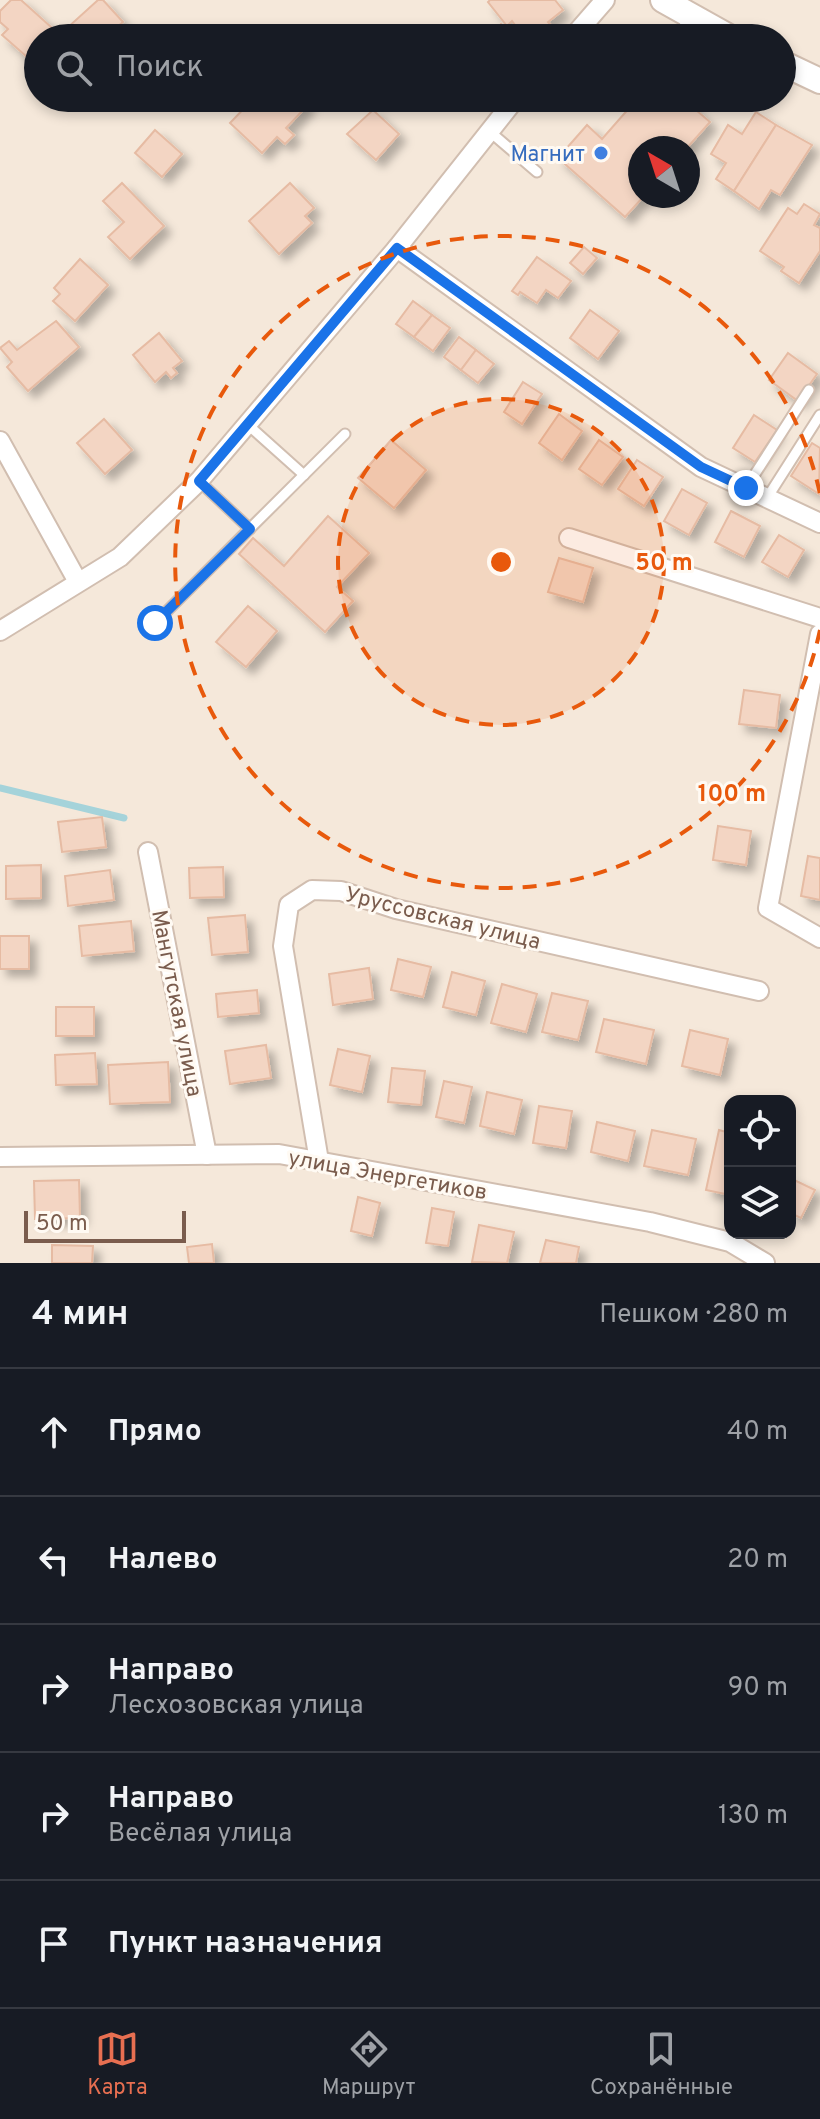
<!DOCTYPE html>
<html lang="ru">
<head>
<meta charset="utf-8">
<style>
	:root { --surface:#171b24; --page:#20242c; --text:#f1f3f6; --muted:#9ea1a6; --line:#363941; --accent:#e76f51 }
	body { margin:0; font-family:Overpass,sans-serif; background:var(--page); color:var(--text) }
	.controls { position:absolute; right:24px; bottom:24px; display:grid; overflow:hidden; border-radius:16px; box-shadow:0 4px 12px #0003 }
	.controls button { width:72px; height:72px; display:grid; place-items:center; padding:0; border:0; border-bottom:2px solid var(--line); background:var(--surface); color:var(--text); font:40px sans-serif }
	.compass { position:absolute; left:628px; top:136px; width:72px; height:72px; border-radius:50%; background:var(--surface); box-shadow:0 4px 12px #0003; rotate:321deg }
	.scale { position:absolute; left:24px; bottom:20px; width:162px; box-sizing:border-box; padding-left:8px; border:4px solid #7a5c4d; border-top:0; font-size:22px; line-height:28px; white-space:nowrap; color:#7a5c4d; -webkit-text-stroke:6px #fffaf3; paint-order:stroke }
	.stop { position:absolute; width:24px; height:24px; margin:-18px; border:6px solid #1a73e8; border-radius:50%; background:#fff }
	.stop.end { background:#1a73e8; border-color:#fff; box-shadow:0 2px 8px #0008 }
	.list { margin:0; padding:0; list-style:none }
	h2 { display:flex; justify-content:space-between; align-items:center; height:104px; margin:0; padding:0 32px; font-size:34px }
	h2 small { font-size:26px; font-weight:400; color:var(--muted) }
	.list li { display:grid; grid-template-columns:52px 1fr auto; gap:24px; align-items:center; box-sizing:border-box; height:128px; padding:0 32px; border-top:2px solid var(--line) }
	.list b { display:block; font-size:30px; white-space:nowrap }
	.list p { margin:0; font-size:26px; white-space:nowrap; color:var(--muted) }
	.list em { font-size:26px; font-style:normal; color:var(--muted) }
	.icon { flex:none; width:44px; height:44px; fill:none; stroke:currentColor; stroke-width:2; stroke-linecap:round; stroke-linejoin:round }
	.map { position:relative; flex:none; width:820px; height:1263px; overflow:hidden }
	.search { position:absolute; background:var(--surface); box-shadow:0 4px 12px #0003; left:24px; right:24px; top:24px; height:88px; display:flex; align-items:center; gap:20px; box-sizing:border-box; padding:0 28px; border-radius:44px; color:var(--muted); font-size:30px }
	.sheet { height:744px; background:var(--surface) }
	nav { display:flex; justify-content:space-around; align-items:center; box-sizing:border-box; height:112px; border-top:2px solid var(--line); background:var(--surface); font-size:22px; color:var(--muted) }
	nav a { display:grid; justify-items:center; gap:4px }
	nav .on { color:var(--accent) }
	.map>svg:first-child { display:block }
	.residential { fill:#f5e8da; fill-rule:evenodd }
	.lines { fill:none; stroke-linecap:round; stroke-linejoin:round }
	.stream { stroke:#a5d3da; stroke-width:7 }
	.building { fill:#f3d5c3; stroke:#e6bba3; stroke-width:2; filter:url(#shadow) }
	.service-casing { stroke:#d1beb0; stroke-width:13 }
	.minor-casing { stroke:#d1beb0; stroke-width:22 }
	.tertiary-casing { stroke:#d1beb0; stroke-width:28 }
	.path { stroke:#d9b8a5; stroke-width:4; stroke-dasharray:2 6; stroke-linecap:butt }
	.service { stroke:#fff; stroke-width:9 }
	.minor { stroke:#fff; stroke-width:18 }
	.tertiary { stroke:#fff; stroke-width:24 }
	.route { stroke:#1a73e8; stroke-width:10 }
	.ring { fill:none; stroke:#e8590c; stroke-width:4; stroke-dasharray:14 10 }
	.shop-dot { fill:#3f7fe0; stroke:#fffaf3; stroke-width:3 }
	.labels { text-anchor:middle; stroke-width:6; stroke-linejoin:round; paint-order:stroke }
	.shop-label { font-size:22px; fill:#366cbe; stroke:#fffaf3; text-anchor:end }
	.street-label { font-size:22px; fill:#7a5c4d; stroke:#fffaf3 }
	.centre { fill:#e8590c; stroke:#fffaf3; stroke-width:4 }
	.ring-label { font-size:24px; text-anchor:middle; font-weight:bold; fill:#e8590c; stroke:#fffaf3; stroke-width:6; stroke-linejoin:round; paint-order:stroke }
</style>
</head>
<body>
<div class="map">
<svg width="820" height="1263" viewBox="0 0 820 1263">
	<defs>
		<filter id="shadow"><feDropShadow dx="7" dy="7" stdDeviation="4" flood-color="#0004"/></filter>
	</defs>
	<rect width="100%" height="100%" fill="#fdf6ec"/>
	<path class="residential" d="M0,0H820V1263H0ZM38,38H782V98H38ZM640,148H688V196H640ZM730,1101H790V1233H730Z"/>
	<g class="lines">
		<path class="stream" d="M0,788L124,818"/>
	</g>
	<g class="building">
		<path d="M11,0H21L61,36L38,38L35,64L2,35L8,29L0,22V11Z"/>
		<path d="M98,0H103L123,22L104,38H74L66,29Z"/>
		<path d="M490,0H555L563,10L548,22L557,32L549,38H525L512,21L507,26L488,2Z"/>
		<path d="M501,24L507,31L510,27L521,38H486Z"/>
		<path d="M254,98H300L308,105L286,128L294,135L285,144L277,137L262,153L230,123Z"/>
		<path d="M638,98H682L710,122L687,148H640V196H644L625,217L558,158L587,125L602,139Z"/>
		<path d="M373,110L399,134L376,160L347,134Z"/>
		<path d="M756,112L776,125L734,191L716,179L726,163L711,154L728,125L742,134Z"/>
		<path d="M776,125L812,145L780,195L771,190L759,209L734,191Z"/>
		<path d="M155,130L182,154L162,177L135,153Z"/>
		<path d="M122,183L164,226L130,259L108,237L124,222L103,201Z"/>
		<path d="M290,183L314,208L305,216L312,223L279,254L249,221Z"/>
		<path d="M804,204L820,214L814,225L820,228V251L799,283L781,271L784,267L760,251L788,208L797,214Z"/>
		<path d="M584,247L597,258L583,274L570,263Z"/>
		<path d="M537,257L571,281L558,298L546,290L537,303L520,292L518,295L512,291Z"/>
		<path d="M80,259L108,285L75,321L53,301L60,294L54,288Z"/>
		<path d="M413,301L432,315L414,337L396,324Z"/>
		<path d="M590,310L619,331L598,359L570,338Z"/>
		<path d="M432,315L450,328L433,351L414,337Z"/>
		<path d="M56,321L79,347L28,391L7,367L12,362L0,348L9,341L17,350Z"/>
		<path d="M159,333L182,361L173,368L177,373L171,378L166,372L155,382L133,355Z"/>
		<path d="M459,337L476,350L461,370L444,357Z"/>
		<path d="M476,350L494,364L478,383L461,370Z"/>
		<path d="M788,353L817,374L798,401L769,380Z"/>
		<path d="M523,382L542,394L522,424L504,412Z"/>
		<path d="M559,414L582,431L562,460L539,443Z"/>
		<path d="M754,415L777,430L755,462L733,448Z"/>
		<path d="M104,419L132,450L105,474L77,443Z"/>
		<path d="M391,440L426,470L394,508L358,478Z"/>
		<path d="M599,440L623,457L602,485L579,469Z"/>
		<path d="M812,443L820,448L819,494L791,476Z"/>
		<path d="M637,460L663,477L644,506L618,489Z"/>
		<path d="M682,489L707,503L689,535L664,521Z"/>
		<path d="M731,511L760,526L744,557L715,542Z"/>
		<path d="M328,516L369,553L337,587L353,601L325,632L239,554L253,538L284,566Z"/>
		<path d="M779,535L804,550L788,577L762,562Z"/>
		<path d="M559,558L593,568L583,602L548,592Z"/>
		<path d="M248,606L277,631L246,667L216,642Z"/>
		<path d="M744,690L780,695L776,728L739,724Z"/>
		<path d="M102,817L106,847L62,852L58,822Z"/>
		<path d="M718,826L751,831L746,865L713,860Z"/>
		<path d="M808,856L820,858V900L801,896Z"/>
		<path d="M41,865V898L6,899V866Z"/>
		<path d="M223,867L224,897L190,898L189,868Z"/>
		<path d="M110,870L114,900L68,906L65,876Z"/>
		<path d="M245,915L248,952L212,955L208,918Z"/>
		<path d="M131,921L134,951L82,956L79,926Z"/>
		<rect x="0" y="936" width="29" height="33"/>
		<path d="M398,959L431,967L423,997L391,990Z"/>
		<path d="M369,968L373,999L333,1005L329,974Z"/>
		<path d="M452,972L485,981L476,1015L443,1007Z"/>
		<path d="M502,984L537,994L526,1032L491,1023Z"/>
		<path d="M257,990L259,1013L218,1017L216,994Z"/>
		<path d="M552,993L588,1001L578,1040L542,1032Z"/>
		<rect x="56" y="1007" width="38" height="29"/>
		<path d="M604,1019L654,1030L646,1064L596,1052Z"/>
		<path d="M690,1030L728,1039L720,1075L682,1066Z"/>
		<path d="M266,1045L271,1078L230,1084L225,1051Z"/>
		<path d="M338,1049L370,1056L362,1092L330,1085Z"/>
		<path d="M95,1053L97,1084L56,1085L55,1055Z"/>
		<path d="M168,1062L170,1102L110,1104L108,1065Z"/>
		<path d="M392,1068L425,1071L421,1105L388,1102Z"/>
		<path d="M444,1081L472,1087L464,1123L436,1117Z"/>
		<path d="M487,1092L522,1100L514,1134L480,1126Z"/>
		<path d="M539,1106L572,1111L566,1148L533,1143Z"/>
		<path d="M597,1122L635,1131L628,1161L591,1152Z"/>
		<path d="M652,1130L696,1139L688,1175L644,1166Z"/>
		<path d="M719,1130L730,1133V1195L706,1190Z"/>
		<path d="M790,1178L815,1190L801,1218L790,1213Z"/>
		<path d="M79,1180L80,1218L35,1219L34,1181Z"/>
		<path d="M358,1197L380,1203L372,1236L351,1231Z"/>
		<path d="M432,1208L454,1212L448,1246L426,1243Z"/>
		<path d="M479,1225L514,1232L507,1263L472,1262Z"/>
		<path d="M546,1240L579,1247L576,1263H540Z"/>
		<path d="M212,1244L214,1263H189L187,1247Z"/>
		<path d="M52,1245L93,1246L92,1263H52Z"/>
	</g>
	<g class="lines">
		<g class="service-casing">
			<g id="service">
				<path d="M675,38L690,18"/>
				<path d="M488,130L537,172"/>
				<path d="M247,424L304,475"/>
				<path d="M199,481L250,529"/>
				<path d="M746,488L809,390"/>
				<path d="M767,498L820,415"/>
				<path d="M155,623L345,434"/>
			</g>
		</g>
		<g class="minor-casing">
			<g id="minor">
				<path d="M572,38L605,0"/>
				<path d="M397,248L701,467L820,523"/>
				<path d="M0,441L78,582"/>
				<path d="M569,538L820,618"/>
				<path d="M0,631L120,557L199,481L397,248L516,98"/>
				<path d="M820,634L768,908L820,938"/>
				<path d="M148,852L207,1155"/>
				<path d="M0,1157L279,1154L650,1222L730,1242L765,1263"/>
				<path d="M319,1161L283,946L289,905L312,890L341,891L396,909L759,991"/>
			</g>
		</g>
		<g class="tertiary-casing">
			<g id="tertiary">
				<path d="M663,0L731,38"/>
				<path d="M782,63L820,81"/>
			</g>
		</g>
		<path class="path" d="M604,31L611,38"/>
		<use href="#service" class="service"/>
		<use href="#minor" class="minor"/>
		<use href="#tertiary" class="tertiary"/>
	</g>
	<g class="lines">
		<path class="route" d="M155,623L250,529L199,481L397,248L701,467L746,488"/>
	</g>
	<circle cx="501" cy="562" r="163" fill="#e8590c" fill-opacity=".12"/>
	<g class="ring">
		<circle cx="501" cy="562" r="163"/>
		<path d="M820 630A326 326 0 1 1 820 494"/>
	</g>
	<circle class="shop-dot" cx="601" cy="153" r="8"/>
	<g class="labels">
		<g class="shop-label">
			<text x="585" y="161">Магнит</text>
		</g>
		<g class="street-label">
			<text transform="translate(443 917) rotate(14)" y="8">Уруссовская улица</text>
			<text transform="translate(178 1003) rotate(79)" y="8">Мангутская улица</text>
			<text transform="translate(388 1174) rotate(10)" y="8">улица Энергетиков</text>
		</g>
	</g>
	<circle cx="501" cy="562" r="12" class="centre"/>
	<g class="ring-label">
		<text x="664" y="570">50 m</text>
		<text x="732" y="801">100 m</text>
	</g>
</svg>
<div class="controls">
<button><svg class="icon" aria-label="locate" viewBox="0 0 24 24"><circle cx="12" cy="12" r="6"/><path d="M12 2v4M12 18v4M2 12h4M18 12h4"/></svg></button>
<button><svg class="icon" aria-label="layers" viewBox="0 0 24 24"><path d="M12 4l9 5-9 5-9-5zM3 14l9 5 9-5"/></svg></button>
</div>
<svg class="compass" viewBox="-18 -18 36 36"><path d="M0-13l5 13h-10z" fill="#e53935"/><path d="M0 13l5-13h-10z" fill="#9ea1a6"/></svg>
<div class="scale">50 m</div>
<div class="stop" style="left:155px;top:623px"></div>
<div class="stop end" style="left:746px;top:488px"></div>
<div class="search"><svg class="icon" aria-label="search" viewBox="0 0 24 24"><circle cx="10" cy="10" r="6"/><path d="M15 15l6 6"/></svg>Поиск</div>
</div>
<section class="sheet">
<h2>4 мин<small>Пешком · 280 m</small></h2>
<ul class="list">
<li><svg class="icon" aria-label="ahead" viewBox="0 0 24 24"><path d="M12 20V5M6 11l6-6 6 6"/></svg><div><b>Прямо</b></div><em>40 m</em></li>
<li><svg class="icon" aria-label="left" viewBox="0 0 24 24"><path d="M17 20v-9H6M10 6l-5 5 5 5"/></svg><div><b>Налево</b></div><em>20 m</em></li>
<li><svg class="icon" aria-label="right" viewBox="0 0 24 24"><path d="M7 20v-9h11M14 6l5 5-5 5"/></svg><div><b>Направо</b><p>Лесхозовская улица</p></div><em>90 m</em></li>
<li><svg class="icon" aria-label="right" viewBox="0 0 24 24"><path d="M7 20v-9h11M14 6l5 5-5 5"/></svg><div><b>Направо</b><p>Весёлая улица</p></div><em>130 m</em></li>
<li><svg class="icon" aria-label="arrive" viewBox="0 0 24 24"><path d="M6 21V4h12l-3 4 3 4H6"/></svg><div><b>Пункт назначения</b></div></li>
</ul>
</section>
<nav>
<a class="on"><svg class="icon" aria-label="map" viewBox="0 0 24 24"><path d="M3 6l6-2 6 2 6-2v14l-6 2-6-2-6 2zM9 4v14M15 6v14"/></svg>Карта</a>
<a><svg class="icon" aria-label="directions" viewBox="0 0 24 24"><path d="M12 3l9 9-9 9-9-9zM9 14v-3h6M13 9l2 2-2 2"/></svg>Маршрут</a>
<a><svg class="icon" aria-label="saved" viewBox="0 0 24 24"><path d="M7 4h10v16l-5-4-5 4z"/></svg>Сохранённые</a>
</nav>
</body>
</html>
